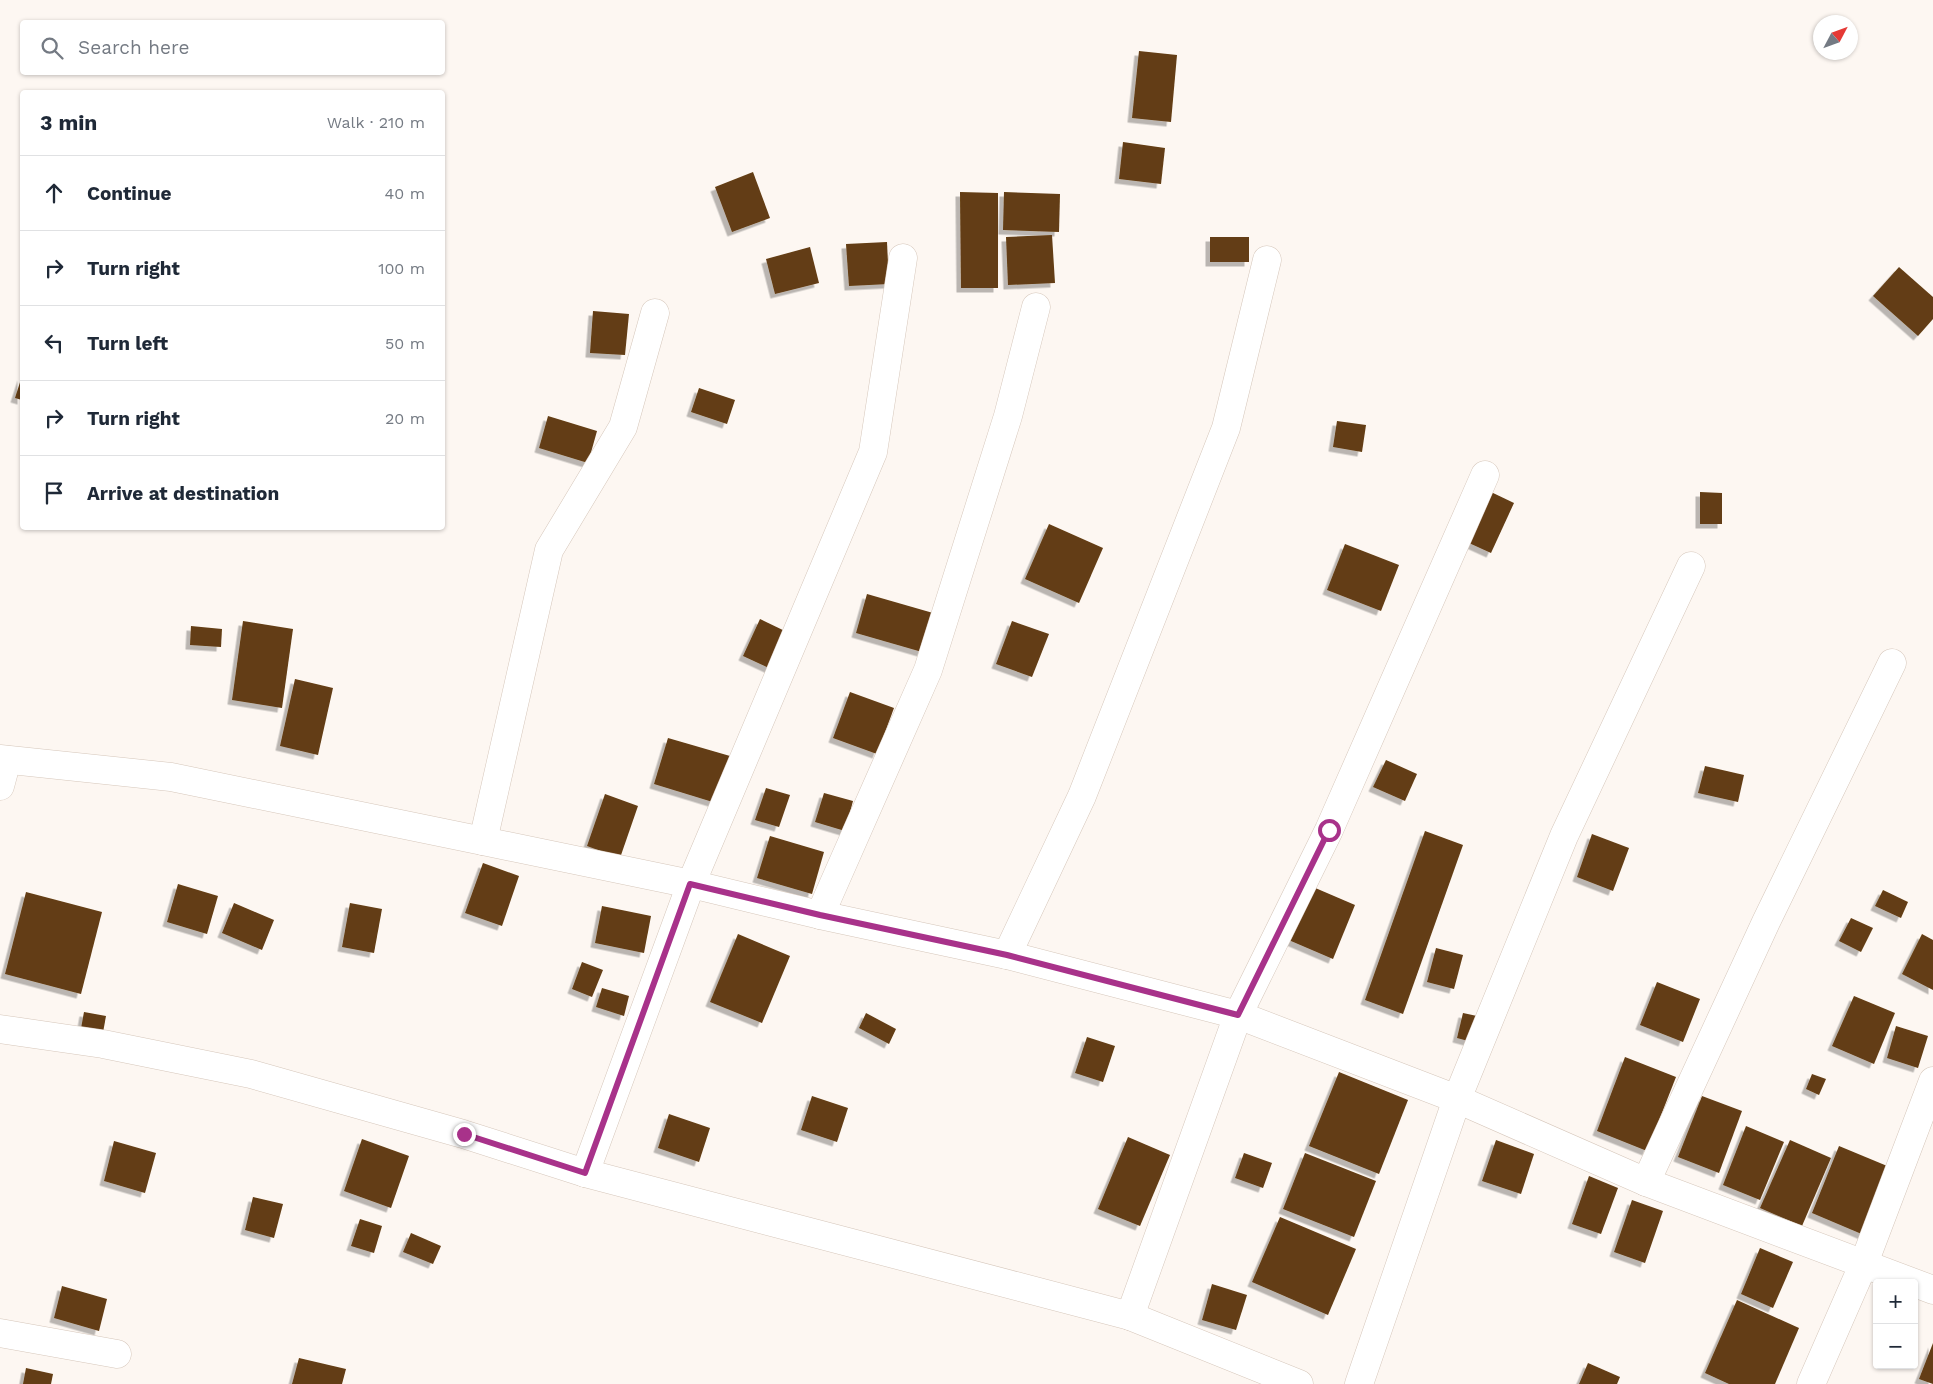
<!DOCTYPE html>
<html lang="en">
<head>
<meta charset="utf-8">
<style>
	:root { --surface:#fff; --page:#f2f2f3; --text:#1f2937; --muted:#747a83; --line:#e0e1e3 }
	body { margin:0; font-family:"Work Sans",sans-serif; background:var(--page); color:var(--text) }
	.controls { position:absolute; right:15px; bottom:15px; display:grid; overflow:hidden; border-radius:5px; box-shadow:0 1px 4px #0004 }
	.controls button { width:45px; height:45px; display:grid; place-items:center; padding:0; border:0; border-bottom:1px solid var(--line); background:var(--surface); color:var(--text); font:25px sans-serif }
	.compass { position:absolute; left:1813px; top:15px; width:45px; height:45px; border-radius:50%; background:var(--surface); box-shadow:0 1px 4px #0004; rotate:49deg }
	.stop { position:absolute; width:15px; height:15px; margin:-11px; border:4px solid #a8328a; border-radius:50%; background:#fff }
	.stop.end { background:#a8328a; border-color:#fff; box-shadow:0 1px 5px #0008 }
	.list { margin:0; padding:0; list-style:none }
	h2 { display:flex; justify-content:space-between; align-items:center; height:65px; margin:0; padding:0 20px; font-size:21px }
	h2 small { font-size:16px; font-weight:400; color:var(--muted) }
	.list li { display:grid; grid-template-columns:32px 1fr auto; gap:15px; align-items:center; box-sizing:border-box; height:75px; padding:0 20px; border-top:1px solid var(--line) }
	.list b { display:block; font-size:19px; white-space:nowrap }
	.list em { font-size:16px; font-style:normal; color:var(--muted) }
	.icon { flex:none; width:28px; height:28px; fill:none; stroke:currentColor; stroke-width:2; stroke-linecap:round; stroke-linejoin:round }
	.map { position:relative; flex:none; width:1933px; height:1384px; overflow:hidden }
	.search { position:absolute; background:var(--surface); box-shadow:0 1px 4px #0004; left:20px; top:20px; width:425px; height:55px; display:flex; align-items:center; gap:12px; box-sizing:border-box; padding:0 18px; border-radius:5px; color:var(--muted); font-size:19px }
	.panel { position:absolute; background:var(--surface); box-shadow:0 1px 4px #0004; left:20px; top:90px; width:425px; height:440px; border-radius:5px }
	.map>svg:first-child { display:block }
	.building { fill:#633d13; filter:url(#shadow) }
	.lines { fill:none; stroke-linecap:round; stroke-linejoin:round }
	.minor-casing { stroke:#d6c7bb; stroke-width:29 }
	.minor { stroke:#fff; stroke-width:28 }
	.route { stroke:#a8328a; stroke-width:6 }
</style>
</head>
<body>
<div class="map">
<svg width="1933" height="1384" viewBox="0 0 1933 1384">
	<defs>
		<filter id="shadow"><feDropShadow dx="-4.5" dy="4.5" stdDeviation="0" flood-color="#0004"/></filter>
	</defs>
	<rect width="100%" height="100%" fill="#fdf7f2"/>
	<g class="building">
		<path d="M1139,51L1177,55L1171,122L1132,118Z"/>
		<path d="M1123,142L1165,148L1161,184L1119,179Z"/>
		<path d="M753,172L770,218L732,232L715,187Z"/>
		<path d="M960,192L998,193V288H961Z"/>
		<path d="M1004,192L1060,194L1059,232L1003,230Z"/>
		<path d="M1052,235L1055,283L1008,285L1006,237Z"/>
		<rect x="1210" y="237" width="39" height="25"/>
		<path d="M887,242L889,284L849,286L846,244Z"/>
		<path d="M810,247L819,283L775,294L766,259Z"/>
		<path d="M1899,267L1933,297V319L1918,336L1873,296Z"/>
		<path d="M593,311L629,314L625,355L590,353Z"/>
		<path d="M22,376V400L15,398Z"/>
		<path d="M699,388L735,400L727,424L691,412Z"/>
		<path d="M548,416L597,431L588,463L539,448Z"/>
		<path d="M1337,421L1366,425L1362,452L1333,447Z"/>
		<path d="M1491,492L1514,503L1491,553L1469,543Z"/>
		<path d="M1700,492L1722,493V524H1700Z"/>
		<path d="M1049,524L1103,548L1079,603L1025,579Z"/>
		<path d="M1345,544L1399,565L1381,611L1327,590Z"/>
		<path d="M867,594L933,613L922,652L856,633Z"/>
		<path d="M760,619L789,633L773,670L743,656Z"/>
		<path d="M243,621L293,629L282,708L232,700Z"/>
		<path d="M1012,621L1049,634L1032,677L996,664Z"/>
		<path d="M191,626L222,629L221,647L190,645Z"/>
		<path d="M295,679L333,688L318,755L280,746Z"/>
		<path d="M850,692L894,708L877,754L833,738Z"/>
		<path d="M668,738L730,756L716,803L654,784Z"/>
		<path d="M1386,760L1417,774L1405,801L1373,787Z"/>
		<path d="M1705,766L1744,775L1738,802L1698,793Z"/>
		<path d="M766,788L790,795L779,827L755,820Z"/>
		<path d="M824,793L853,801L845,831L815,822Z"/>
		<path d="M605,794L638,806L620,858L587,846Z"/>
		<path d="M1425,831L1463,845L1403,1014L1365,1000Z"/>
		<path d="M1592,834L1629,848L1613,891L1577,877Z"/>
		<path d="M770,836L824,852L812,894L757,878Z"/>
		<path d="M483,863L519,876L502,926L465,913Z"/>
		<path d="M178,884L218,896L207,934L167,922Z"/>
		<path d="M1306,884L1355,905L1333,959L1284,938Z"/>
		<path d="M1883,890L1908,902L1901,918L1875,906Z"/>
		<path d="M26,892L102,912L81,994L5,974Z"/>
		<path d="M234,903L274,920L262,950L222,933Z"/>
		<path d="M350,903L382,909L374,953L342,947Z"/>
		<path d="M602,906L651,916L644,953L595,943Z"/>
		<path d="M1851,918L1873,928L1861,952L1839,941Z"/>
		<path d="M738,934L790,956L762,1023L710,1002Z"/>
		<path d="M1922,934L1933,940V990L1902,974Z"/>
		<path d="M1436,948L1463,955L1454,989L1427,982Z"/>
		<path d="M582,962L603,970L592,997L572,989Z"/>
		<path d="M1657,982L1700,999L1683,1042L1640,1025Z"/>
		<path d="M602,988L629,996L624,1016L596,1007Z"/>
		<path d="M1854,996L1895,1013L1874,1064L1832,1046Z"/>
		<path d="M84,1012L106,1016L102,1038L80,1034Z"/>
		<path d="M866,1013L896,1029L889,1044L859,1028Z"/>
		<path d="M1463,1013L1477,1016L1472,1042L1457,1038Z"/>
		<path d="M1896,1026L1928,1036L1918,1068L1887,1058Z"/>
		<path d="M1087,1037L1115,1046L1103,1082L1075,1073Z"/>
		<path d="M1625,1057L1676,1077L1647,1151L1597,1131Z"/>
		<path d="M1339,1072L1408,1100L1379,1174L1309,1146Z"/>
		<path d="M1812,1074L1826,1079L1819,1095L1806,1089Z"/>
		<path d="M812,1096L848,1108L837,1142L801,1130Z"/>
		<path d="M1702,1096L1742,1111L1719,1173L1678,1157Z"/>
		<path d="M669,1114L710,1128L699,1162L658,1148Z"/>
		<path d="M1746,1126L1784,1142L1760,1200L1723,1185Z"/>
		<path d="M1128,1137L1170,1155L1140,1226L1098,1209Z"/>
		<path d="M362,1139L409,1156L391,1208L344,1191Z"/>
		<path d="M1496,1140L1534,1154L1521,1194L1482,1181Z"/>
		<path d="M1790,1140L1831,1158L1802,1226L1760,1208Z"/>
		<path d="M114,1141L156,1153L145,1193L104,1181Z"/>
		<path d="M1839,1146L1892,1168L1864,1235L1812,1213Z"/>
		<path d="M1244,1153L1272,1163L1263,1188L1235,1178Z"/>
		<path d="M1305,1153L1376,1181L1354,1237L1283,1209Z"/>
		<path d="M1589,1176L1618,1188L1601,1234L1572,1224Z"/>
		<path d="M253,1197L283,1204L274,1238L245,1230Z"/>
		<path d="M1632,1200L1663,1211L1645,1263L1614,1252Z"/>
		<path d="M1280,1217L1356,1249L1328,1315L1252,1282Z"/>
		<path d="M360,1219L382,1226L374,1253L351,1246Z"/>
		<path d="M411,1233L441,1246L433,1264L403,1252Z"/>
		<path d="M1760,1248L1793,1262L1773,1308L1741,1294Z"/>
		<path d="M1212,1284L1247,1295L1236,1330L1202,1320Z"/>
		<path d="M62,1286L107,1299L99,1331L54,1318Z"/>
		<path d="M1737,1300L1799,1328L1775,1384H1729L1705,1373Z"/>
		<path d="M1933,1343V1384L1919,1379Z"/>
		<path d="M299,1358L346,1369L342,1384H292Z"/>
		<path d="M1588,1363L1620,1377L1617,1384H1579Z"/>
		<path d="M26,1368L53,1374L51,1384H23Z"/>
	</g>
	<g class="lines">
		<g class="minor-casing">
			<g id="minor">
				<path d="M0,759L171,777L483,841L691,884L820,915L1007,955L1238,1015L1457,1099L1646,1182L1933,1290"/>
				<path d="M0,786L7,760"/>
				<path d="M483,841L549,550L623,427L655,313"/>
				<path d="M820,915L928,670L1008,416L1036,307"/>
				<path d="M1007,955L1082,796L1226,428L1267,260"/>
				<path d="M0,1029L103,1044L251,1074L463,1134L585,1173L1130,1316L1299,1384"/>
				<path d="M585,1173L691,884L873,452L903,258"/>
				<path d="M1646,1182L1766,922L1892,663"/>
				<path d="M1130,1316L1238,1015L1329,830L1485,475"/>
				<path d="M0,1333L117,1354"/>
				<path d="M1359,1384L1457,1099L1564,836L1691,566"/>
				<path d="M1811,1384L1864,1263L1933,1081"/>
			</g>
		</g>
		<use href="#minor" class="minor"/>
	</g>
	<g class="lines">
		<path class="route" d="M464,1134L585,1173L690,884L820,915L1007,955L1238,1015L1329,830"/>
	</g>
</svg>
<div class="controls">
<button>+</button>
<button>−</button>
</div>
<svg class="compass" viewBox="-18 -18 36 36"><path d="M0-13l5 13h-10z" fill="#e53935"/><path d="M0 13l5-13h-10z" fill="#747a83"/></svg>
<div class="stop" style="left:1329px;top:830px"></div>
<div class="stop end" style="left:464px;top:1134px"></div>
<div class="search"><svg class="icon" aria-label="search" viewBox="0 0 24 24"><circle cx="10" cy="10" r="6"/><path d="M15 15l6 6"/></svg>Search here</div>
<section class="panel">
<h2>3 min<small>Walk · 210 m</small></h2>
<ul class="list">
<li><svg class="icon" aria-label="ahead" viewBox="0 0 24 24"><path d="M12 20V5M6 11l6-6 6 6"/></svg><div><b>Continue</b></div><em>40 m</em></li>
<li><svg class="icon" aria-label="right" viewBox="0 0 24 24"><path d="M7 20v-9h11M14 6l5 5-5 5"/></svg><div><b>Turn right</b></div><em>100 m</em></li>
<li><svg class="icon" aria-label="left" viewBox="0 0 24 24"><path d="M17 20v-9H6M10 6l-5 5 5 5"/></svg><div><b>Turn left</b></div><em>50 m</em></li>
<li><svg class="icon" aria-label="right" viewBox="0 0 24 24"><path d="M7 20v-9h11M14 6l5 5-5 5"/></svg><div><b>Turn right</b></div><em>20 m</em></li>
<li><svg class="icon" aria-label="arrive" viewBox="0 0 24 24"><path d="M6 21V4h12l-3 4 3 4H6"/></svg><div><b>Arrive at destination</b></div></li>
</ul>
</section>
</div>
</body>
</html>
